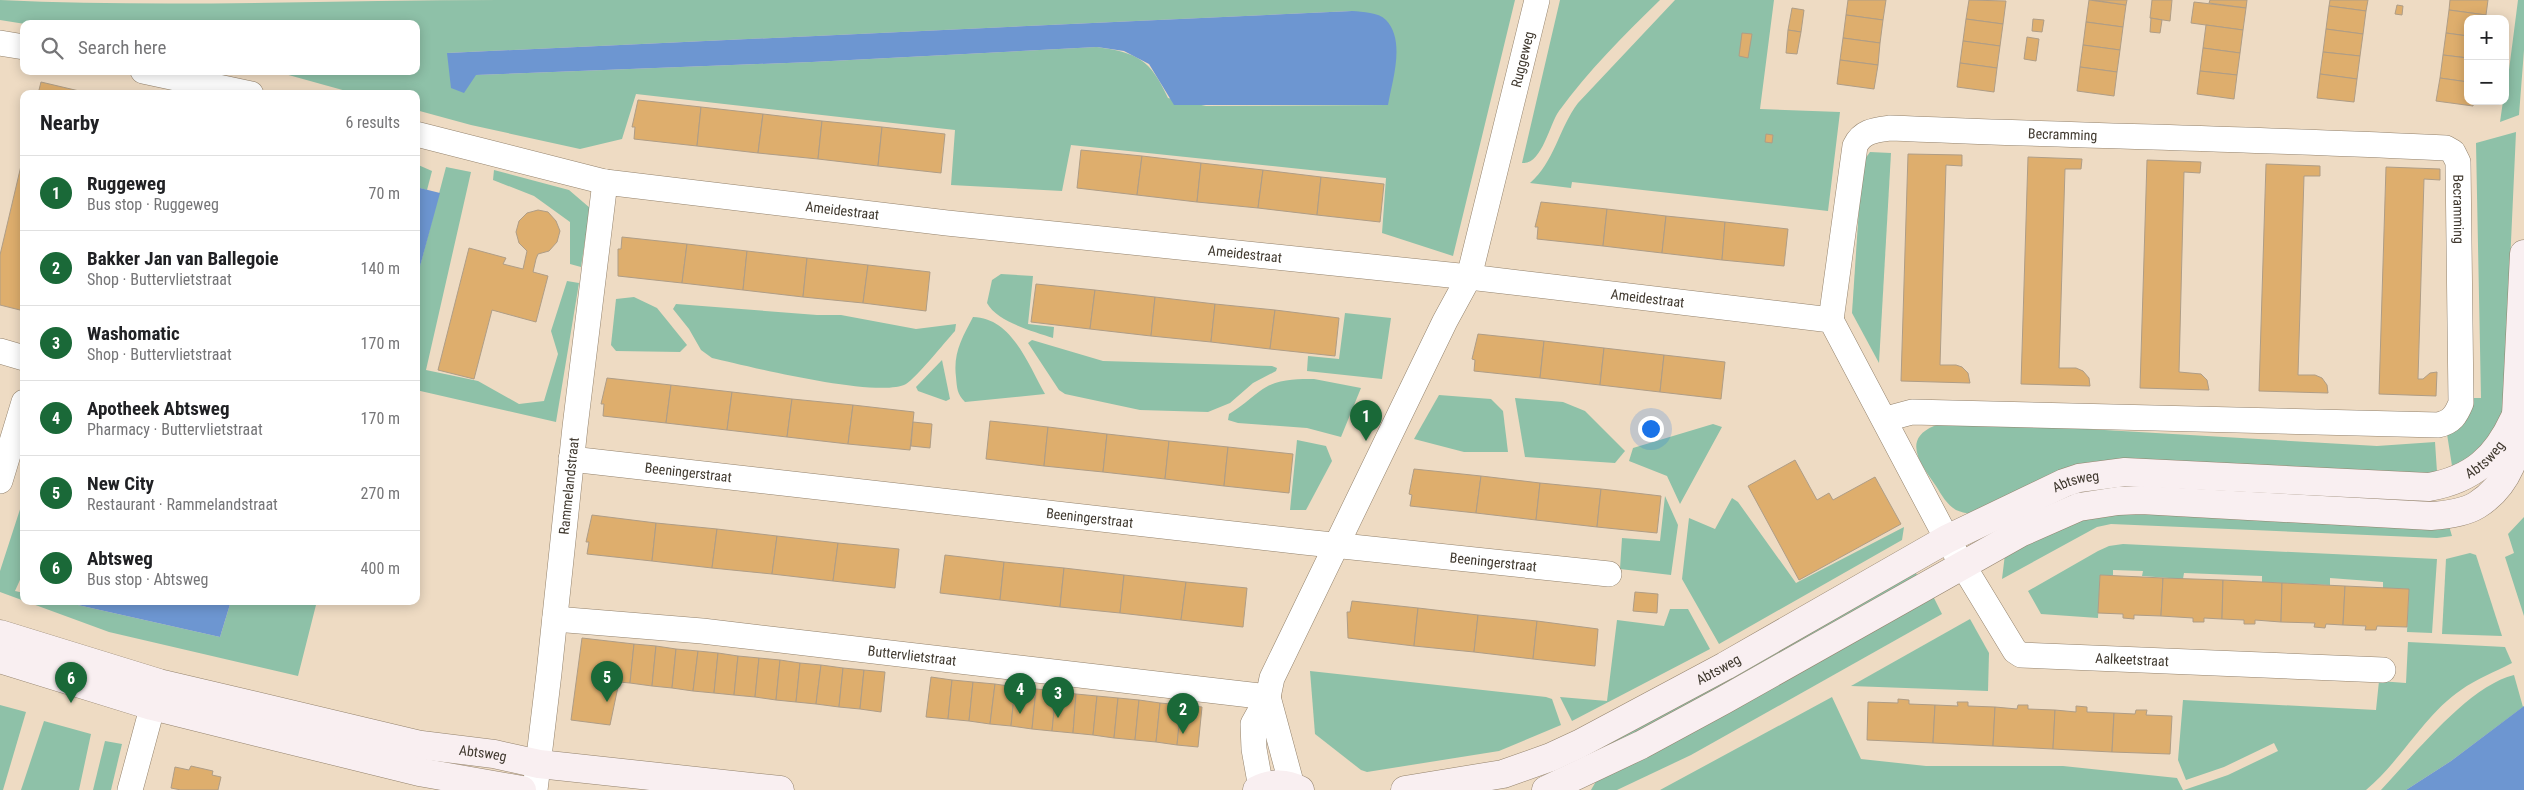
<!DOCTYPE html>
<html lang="en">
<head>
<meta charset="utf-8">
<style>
	:root { --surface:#fff; --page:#f2f2f2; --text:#202124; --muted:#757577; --line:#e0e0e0; --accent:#1a6938 }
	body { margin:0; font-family:"Roboto Condensed",sans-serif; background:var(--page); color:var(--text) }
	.controls { position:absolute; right:15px; top:15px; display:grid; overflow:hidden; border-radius:10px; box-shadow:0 2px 12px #0003 }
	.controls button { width:45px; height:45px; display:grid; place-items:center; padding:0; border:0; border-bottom:1px solid var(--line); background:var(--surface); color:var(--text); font:25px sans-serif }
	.you { position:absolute; left:1650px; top:428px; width:18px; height:18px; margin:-12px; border:4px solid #fff; border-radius:50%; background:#1a73e8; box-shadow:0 0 0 8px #1a73e833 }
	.badge { display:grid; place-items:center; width:32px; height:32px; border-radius:50%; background:var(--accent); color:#fff; font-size:16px; font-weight:700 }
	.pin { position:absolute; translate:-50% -41px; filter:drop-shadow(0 1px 2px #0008) }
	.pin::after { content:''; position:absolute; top:26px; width:18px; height:15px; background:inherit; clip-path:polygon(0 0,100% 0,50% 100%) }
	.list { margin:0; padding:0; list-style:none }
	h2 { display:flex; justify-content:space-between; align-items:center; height:65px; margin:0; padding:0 20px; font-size:21px }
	h2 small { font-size:16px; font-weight:400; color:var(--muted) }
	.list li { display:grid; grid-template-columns:32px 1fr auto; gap:15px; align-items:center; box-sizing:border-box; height:75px; padding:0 20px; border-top:1px solid var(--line) }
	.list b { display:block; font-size:19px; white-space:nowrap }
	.list p { margin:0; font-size:16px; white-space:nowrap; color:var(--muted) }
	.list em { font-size:16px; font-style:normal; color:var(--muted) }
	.icon { flex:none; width:28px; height:28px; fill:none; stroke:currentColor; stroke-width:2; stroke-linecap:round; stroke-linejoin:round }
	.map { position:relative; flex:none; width:2524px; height:790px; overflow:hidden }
	.search { position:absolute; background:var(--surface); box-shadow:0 2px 12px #0003; left:20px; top:20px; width:400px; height:55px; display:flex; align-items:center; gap:12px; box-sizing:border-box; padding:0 18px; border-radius:10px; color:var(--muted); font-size:19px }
	.panel { position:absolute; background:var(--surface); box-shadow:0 2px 12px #0003; left:20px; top:90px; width:400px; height:515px; border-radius:10px }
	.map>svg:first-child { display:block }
	.green { fill:#8ec1a8; fill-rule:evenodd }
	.water { fill:#6d96d1 }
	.building { fill:#deae6d; stroke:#af9d86 }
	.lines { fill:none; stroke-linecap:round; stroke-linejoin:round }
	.street-casing { stroke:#93826c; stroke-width:26 }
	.secondary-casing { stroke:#93826c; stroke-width:29 }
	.street { stroke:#fff; stroke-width:25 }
	.secondary { stroke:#f9eff1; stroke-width:28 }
	.labels { text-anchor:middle; stroke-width:4; stroke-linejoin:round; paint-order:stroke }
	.street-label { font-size:14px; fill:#40392f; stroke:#fbe8d0 }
</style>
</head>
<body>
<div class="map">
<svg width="2524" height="790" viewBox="0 0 2524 790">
	<rect width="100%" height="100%" fill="#eedbc3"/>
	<g class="green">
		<path d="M0,0C168,8 335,0 502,0C840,0 1178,0 1515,0L1453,256L1382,233L1386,178L1071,145L1062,191L951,185L955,130L636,94L622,139L580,149L471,125L416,110V94H357L274,71H416V24H25L0,20ZM1352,11L1388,105L1206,106L1168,98C1150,59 1138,53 1097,47L812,62L475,75L447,53Z"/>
		<path d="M1560,0H1660C1624,35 1588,71 1559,111C1549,125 1542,165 1522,163Z"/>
		<path d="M1675,0H1774L1760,109L1840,112L1828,211L1572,182L1571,188L1530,183C1554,163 1559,128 1578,103Z"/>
		<path d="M2518,0H2524V50L2519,115L2500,122L2503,101H2505Z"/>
		<path d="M2516,132L2503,417L2496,437L2453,472L2447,434C2467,424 2470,420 2470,398H2481L2476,143Z"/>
		<path d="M1870,152L1891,153L1879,363L1852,313L1862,163Z"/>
		<path d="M416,164L432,171L427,190L416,187Z"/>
		<path d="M446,167L471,172L426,370L478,381L519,404L544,401L558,354L551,331L567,281L579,283L556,422L416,390V281Z"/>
		<path d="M494,170L569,190L590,208L581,267L570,264V222L534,196L493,180Z"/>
		<path d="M1001,274L1033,276L1028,324L1054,327L1053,338C1033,331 997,322 987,303L992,280Z"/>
		<path d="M634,297L657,308L687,345L680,352L616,351L611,345L616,299Z"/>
		<path d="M676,304L817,315H841L916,329L956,324L955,331C945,342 916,378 906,384C878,399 747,366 712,358L701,350L689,329L673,309Z"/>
		<path d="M1345,313L1391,318L1382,379L1307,371L1308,356L1339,359Z"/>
		<path d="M973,317C1012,318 1028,364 1045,394L965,402C957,394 957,388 956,377C953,353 962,338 973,317Z"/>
		<path d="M1032,340L1103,361L1272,366L1277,368L1276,371L1253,383L1230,403L1208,412L1140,410L1065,394L1059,390L1028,343Z"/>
		<path d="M942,360L950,399L946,401L918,391L916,387Z"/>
		<path d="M1314,379L1361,388L1341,437L1307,428L1238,423L1228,420L1229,414C1241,407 1249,399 1260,391C1275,379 1296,379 1314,379Z"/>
		<path d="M1439,395L1491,399L1503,411L1508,452H1464L1414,439Z"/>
		<path d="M1515,398L1563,402L1585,411L1625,451L1615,463L1525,457Z"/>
		<path d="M1713,424L1722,427L1680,504L1667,476L1629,461L1633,448Z"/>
		<path d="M2000,424L2377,446L2435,442L2437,472L2428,476L2123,460L2089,462L2068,469L1971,514C1966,513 1960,512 1956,510C1947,505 1941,494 1936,486C1923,467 1900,440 1934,426C1945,422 1986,425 2000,424Z"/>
		<path d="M1297,440L1326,446L1332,461L1306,510H1290Z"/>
		<path d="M1665,496L1678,525L1671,575L1620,569L1622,538L1660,541Z"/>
		<path d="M24,497V571L15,591L24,593V601H60L220,637L231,601H317L298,676L109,632L0,592V571Z"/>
		<path d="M1732,498L1738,502L1796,583L1904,527L1902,540L1719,644L1682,579L1689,518L1715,529Z"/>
		<path d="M2134,510L2449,526L2452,536L2437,538L2111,524L2097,527L2002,579L2005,554L2078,519Z"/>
		<path d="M2524,517V616L2505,557L2514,553L2508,534Z"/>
		<path d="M2123,544L2437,559L2432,633L2407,632L2409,589L2383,588V582L2330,578V585L2262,582V576L2184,573L2183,579L2142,576L2143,571L2113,570V575H2100L2098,618L2041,614L2028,591L2098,551L2109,546Z"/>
		<path d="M2470,553L2476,555L2502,636L2442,634L2446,559Z"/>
		<path d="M1915,571L1919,579L1581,762L1577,755Z"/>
		<path d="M1932,594L1942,614L1691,755L1617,790H1591L1595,783L1603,775Z"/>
		<path d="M1670,609H1688L1710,649L1572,721L1560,697L1607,701L1617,620L1664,626Z"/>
		<path d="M1970,619L1989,653L1988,691L1851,686Z"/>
		<path d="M2408,642L2505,647L2512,663C2495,672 2476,679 2461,690C2425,714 2401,761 2366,790H2184L2228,775L2278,751L2274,743L2224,767L2186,780L2178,760L2183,700L2376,710L2379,681L2406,683Z"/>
		<path d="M1310,671L1546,697L1552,699L1561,725L1499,751L1367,772L1361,770L1315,734Z"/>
		<path d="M2514,675L2523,707L2451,761L2406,790H2381C2413,756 2468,686 2514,675Z"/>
		<path d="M1832,697L1861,759L1926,766H2063L2177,778L2183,790H1660Z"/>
		<path d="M0,705L26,712L3,790H0Z"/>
		<path d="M44,721L91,734L79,790H21Z"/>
		<path d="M105,741L122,744L111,790H93Z"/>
	</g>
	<g class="water">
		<path d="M1352,11C1363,12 1378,12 1386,20C1406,41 1392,81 1388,105H1174L1149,64L1124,51L1097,47L812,62L476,75L464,93L451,88L447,53Z"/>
		<path d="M416,187L440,193L416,281Z"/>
		<path d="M60,601H231L220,637Z"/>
		<path d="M2524,706V790H2406L2451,761Z"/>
	</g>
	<g class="building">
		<path d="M1848,0H1886L1883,20L1846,15Z"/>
		<path d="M1969,0L2006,1L2003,24L1966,19Z"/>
		<path d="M2089,0L2126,5L2123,27L2086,22Z"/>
		<path d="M2093,0H2127L2126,5Z"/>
		<path d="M2152,0H2172L2170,21L2150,18Z"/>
		<path d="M2210,0H2247L2246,8L2209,3Z"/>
		<path d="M2330,0H2368L2366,11L2329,6Z"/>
		<path d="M2450,0H2488L2486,15L2449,10Z"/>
		<path d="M2194,2L2246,8L2243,30L2191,23Z"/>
		<path d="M2397,5L2403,6L2402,15L2395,14Z"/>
		<path d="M2329,6L2366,11L2363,34L2326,29Z"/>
		<path d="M1792,8L1804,10L1801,32L1788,30Z"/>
		<path d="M2449,10L2486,15L2485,19H2468V36L2446,33Z"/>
		<path d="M1846,15L1883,20L1880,43L1843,38Z"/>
		<path d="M2151,18L2162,20L2160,33L2150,32Z"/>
		<path d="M1966,19L2003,24L2000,46L1963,41Z"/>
		<path d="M2033,19L2044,20L2042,32L2032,31Z"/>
		<path d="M2086,22L2123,27L2120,50L2083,45Z"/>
		<path d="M2206,25L2243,30L2240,53L2203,48Z"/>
		<path d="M2326,29L2363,34L2360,56L2323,52Z"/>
		<path d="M1788,30L1801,32L1797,54L1786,53Z"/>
		<path d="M1742,33L1752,34L1748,58L1739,56Z"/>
		<path d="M2446,33L2468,36V58L2443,55Z"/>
		<path d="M2027,37L2039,39L2036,61L2024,59Z"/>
		<path d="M1843,38L1880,43L1878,65L1840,60Z"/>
		<path d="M1963,41L2000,46L1997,68L1960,63Z"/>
		<path d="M2083,45L2120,50L2117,72L2080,67Z"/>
		<path d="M2203,48L2240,53L2237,75L2200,71Z"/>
		<path d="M2323,52L2360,56L2357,79L2320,74Z"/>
		<path d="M2443,55L2468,58V82L2440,78Z"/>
		<path d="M1840,60L1878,65L1874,89L1837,84Z"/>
		<path d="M1960,63L1997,68L1994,92L1957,87Z"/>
		<path d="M2080,67L2117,72L2114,96L2077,91Z"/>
		<path d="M2200,71L2237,75L2234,99L2197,94Z"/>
		<path d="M2320,74L2357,79L2354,102L2317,98Z"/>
		<path d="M2440,78L2468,82V101H2474L2473,106L2436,101Z"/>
		<path d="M41,82L92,94H38Z"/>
		<path d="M638,100L701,107L697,146L634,139L635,127H632Z"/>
		<path d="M701,107L763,114L758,153L697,146Z"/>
		<path d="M763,114L822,121L818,159L758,153Z"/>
		<path d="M822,121L882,127L878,166L818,159Z"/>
		<path d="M882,127L945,134L941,173L878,166Z"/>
		<path d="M1766,134L1773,135L1772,143L1765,142Z"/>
		<path d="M1081,150L1142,156L1137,195L1077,188Z"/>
		<path d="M24,153V311L0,305V255Z"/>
		<path d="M1908,154L1962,155V166L1946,165L1940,365H1956L1962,367L1968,373L1970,383L1901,381Z"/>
		<path d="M1142,156L1201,163L1197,202L1137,195Z"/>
		<path d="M2028,157L2082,159L2081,169H2065L2059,368H2076L2083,371L2089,378L2090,386L2021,384Z"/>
		<path d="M2147,160L2201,162L2200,173L2184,172L2179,372L2201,374L2207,380L2209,390L2140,388Z"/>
		<path d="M1201,163L1263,170L1258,208L1197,202Z"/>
		<path d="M2266,164L2320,166V176H2304L2298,375H2315L2322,378L2327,385L2328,393L2259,391Z"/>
		<path d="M2386,167L2440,169V180L2424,179L2418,379H2423L2430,373L2437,372L2436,396L2379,394Z"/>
		<path d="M1263,170L1321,177L1317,215L1258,208Z"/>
		<path d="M1321,177L1384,184L1380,222L1317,215Z"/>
		<path d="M1541,202L1607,209L1603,246L1537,239L1538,227H1535Z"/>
		<path d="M1607,209L1666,216L1662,253L1603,246Z"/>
		<path d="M538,210L548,212L556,221L560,231L557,242L549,251L538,254L536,259L533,272L548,276L536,322L492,310L474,379L438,370L469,248L506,258L503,264L523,269L527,251L519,243L516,232L519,221L527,213Z"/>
		<path d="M1666,216L1725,222L1722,260L1662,253Z"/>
		<path d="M1725,222L1788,229L1784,266L1722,260Z"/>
		<path d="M622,237L687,244L682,283L618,276V249H621Z"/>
		<path d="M687,244L747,251L743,290L682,283Z"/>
		<path d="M747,251L807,258L803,297L743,290Z"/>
		<path d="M807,258L868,265L863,303L803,297Z"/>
		<path d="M868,265L930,272L926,311L863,303Z"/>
		<path d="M1036,284L1095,290L1090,329L1031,322Z"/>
		<path d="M1095,290L1155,297L1151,336L1090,329Z"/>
		<path d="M1155,297L1215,304L1211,342L1151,336Z"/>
		<path d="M1215,304L1275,310L1270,349L1211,342Z"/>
		<path d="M1275,310L1339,318L1335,356L1270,349Z"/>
		<path d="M1478,334L1544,341L1540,378L1474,371L1475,360L1472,359Z"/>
		<path d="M1544,341L1604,348L1600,385L1540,378Z"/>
		<path d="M1604,348L1664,355L1660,392L1600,385Z"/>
		<path d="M1664,355L1725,362L1721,399L1660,392Z"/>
		<path d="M607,378L671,385L666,423L603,416L604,404H601Z"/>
		<path d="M671,385L732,392L727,430L666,423Z"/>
		<path d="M732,392L792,399L787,437L727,430Z"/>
		<path d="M792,399L853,405L848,444L787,437Z"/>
		<path d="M853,405L914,412L910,450L848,444Z"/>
		<path d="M990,421L1048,427L1044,466L986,459Z"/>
		<path d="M913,422L932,424L930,448L911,446Z"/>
		<path d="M1048,427L1107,434L1103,472L1044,466Z"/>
		<path d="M1107,434L1169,441L1165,479L1103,472Z"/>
		<path d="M1169,441L1228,447L1224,486L1165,479Z"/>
		<path d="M1228,447L1293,454L1289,493L1224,486Z"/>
		<path d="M1795,460L1817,500L1829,493L1833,500L1875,477L1901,524L1799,580L1748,486Z"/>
		<path d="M1414,469L1481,476L1476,513L1410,506L1412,495L1409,494Z"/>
		<path d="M1481,476L1540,483L1536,520L1476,513Z"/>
		<path d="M1540,483L1601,489L1597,527L1536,520Z"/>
		<path d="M1601,489L1661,496L1657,533L1597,527Z"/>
		<path d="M592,515L656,523L652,561L587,554L589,542H586Z"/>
		<path d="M656,523L717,529L712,568L652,561Z"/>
		<path d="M717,529L777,536L772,574L712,568Z"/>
		<path d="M777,536L838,543L833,581L772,574Z"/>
		<path d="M838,543L899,549L895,588L833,581Z"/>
		<path d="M945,555L1004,562L1000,600L940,593Z"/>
		<path d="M1004,562L1064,568L1060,607L1000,600Z"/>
		<path d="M1064,568L1124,575L1120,613L1060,607Z"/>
		<path d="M1124,575L1186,582L1181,620L1120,613Z"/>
		<path d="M2100,575L2163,578L2161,616L2134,615V619L2123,618V614L2098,613Z"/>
		<path d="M2163,578L2223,580L2222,619L2204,618V622H2193V618L2161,616Z"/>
		<path d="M2223,580L2282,583L2281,622L2255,620V624H2244V620L2222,619Z"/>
		<path d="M1186,582L1247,588L1243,627L1181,620Z"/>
		<path d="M2282,583L2345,586L2343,625L2326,624L2325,628L2314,627L2315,623L2281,622Z"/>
		<path d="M2345,586L2409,589L2407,627L2377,626L2376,630H2365L2366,626L2343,625Z"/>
		<path d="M1635,592L1658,594L1657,613L1633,611Z"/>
		<path d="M1352,601L1418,608L1414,646L1348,638L1347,612H1350Z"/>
		<path d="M1418,608L1478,615L1474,652L1414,646Z"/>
		<path d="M1478,615L1537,621L1533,659L1474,652Z"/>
		<path d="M1537,621L1598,629L1595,666L1533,659Z"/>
		<path d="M582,638L634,644L630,683L619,682L610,725L571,720Z"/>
		<path d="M634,644L656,646L652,686L630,683Z"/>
		<path d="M656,646L676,649L672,688L652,686Z"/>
		<path d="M676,649L698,651L693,691L672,688Z"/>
		<path d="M698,651L718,653L714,693L693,691Z"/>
		<path d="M718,653L738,656L734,695L714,693Z"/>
		<path d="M738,656L759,658L755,697L734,695Z"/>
		<path d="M759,658L780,660L776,700L755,697Z"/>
		<path d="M780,660L800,663L796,702L776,700Z"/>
		<path d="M800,663L821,665L816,704L796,702Z"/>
		<path d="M821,665L843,668L839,707L816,704Z"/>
		<path d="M843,668L864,670L860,709L839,707Z"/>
		<path d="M864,670L885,672L881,712L860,709Z"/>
		<path d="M931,677L952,680L948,719L926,717Z"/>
		<path d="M952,680L973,682L969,721L948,719Z"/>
		<path d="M973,682L995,684L990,724L969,721Z"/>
		<path d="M995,684L1015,687L1011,726L990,724Z"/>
		<path d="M1015,687L1036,689L1032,729L1011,726Z"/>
		<path d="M1036,689L1056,691L1052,731L1032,729Z"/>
		<path d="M1056,691L1076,694L1073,733L1052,731Z"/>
		<path d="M1076,694L1097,696L1093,735L1073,733Z"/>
		<path d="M1097,696L1118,698L1114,738L1093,735Z"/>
		<path d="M1118,698L1139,700L1135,740L1114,738Z"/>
		<path d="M1898,699L1909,700V704L1935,705L1933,743L1867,740L1868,702L1898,703Z"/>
		<path d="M1139,700L1160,703L1156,742L1135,740Z"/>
		<path d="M1957,702H1968V706L1995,707L1993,746L1933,743L1935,705L1958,706Z"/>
		<path d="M1160,703L1181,705L1177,745L1156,742Z"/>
		<path d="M1181,705L1202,707L1198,747L1177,745Z"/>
		<path d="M2018,705H2028V709L2055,710L2053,749L1993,746L1995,707L2017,709Z"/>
		<path d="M2076,706L2087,707V712L2114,713L2112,752L2053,749L2055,710L2076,712Z"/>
		<path d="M2136,710H2147L2146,715L2172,716L2170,754L2112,752L2114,713L2135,714Z"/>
		<path d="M191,766L213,771L212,775L221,777L218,790H181L171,788L175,767L189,770Z"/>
	</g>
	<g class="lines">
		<g class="street-casing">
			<g id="street">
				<path d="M0,43L24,47"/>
				<path d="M143,71L251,94"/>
				<path id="s1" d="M416,134L605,182L947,223L1469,277L1831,320L1947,539L2015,651L2021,655L2383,670"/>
				<path id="s2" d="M1831,320L1855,146C1862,131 1875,130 1890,128C2075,136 2261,139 2446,148L2453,152L2458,162L2461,403C2456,415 2452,422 2438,425L1912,412L1886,419"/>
				<path d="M0,351L24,358"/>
				<path id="s3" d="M571,459L1304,542L1609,574"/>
				<path d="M0,481L24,402"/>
				<path id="s4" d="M555,619L702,631L1268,697"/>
				<path d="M1268,697L1292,786"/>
				<path id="s5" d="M1261,788L1254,749L1253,724L1268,697L1272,678L1445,321L1469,277L1537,0"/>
				<path d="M130,790L158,686"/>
				<path id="s6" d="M535,790L549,673L575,427L605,182"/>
			</g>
		</g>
		<g class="secondary-casing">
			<g id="secondary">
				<path id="s7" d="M0,634L159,683L421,745L494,754L539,764L780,790"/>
				<path d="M0,659L152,706L419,772L522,790"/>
				<path d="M1257,790C1271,782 1287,783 1300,790"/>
				<path id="s8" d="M1405,790L1503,774L1551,757L1579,744L1725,666L1947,539L2064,483L2079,478L2125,472L2429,487C2473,479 2496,458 2514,419"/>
				<path d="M1546,790L1641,745L1724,700L2020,533L2079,507L2118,501L2141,500L2431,516C2446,515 2464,513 2477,505C2506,487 2524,449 2516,415L2524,254"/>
			</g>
		</g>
		<use href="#street" class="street"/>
		<use href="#secondary" class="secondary"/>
	</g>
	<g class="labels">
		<g class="street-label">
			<text dy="5" stroke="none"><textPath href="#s5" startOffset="786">Ruggeweg</textPath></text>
			<text dy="5" stroke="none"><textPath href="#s2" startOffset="390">Becramming</textPath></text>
			<text dy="5" stroke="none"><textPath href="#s1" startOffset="434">Ameidestraat</textPath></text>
			<text dy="5" stroke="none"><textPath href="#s2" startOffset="840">Becramming</textPath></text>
			<text dy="5" stroke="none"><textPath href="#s1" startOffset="839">Ameidestraat</textPath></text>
			<text dy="5" stroke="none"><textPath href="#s1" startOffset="1244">Ameidestraat</textPath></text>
			<text dy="5" stroke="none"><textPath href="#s8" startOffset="1162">Abtsweg</textPath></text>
			<text dy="5" stroke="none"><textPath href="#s3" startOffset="118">Beeningerstraat</textPath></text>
			<text dy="5" stroke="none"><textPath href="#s8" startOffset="744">Abtsweg</textPath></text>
			<text dy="5" stroke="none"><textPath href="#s6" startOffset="306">Rammelandstraat</textPath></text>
			<text dy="5" stroke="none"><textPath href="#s3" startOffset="522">Beeningerstraat</textPath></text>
			<text dy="5" stroke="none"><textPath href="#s3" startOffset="928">Beeningerstraat</textPath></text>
			<text dy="5" stroke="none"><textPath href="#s4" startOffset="359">Buttervlietstraat</textPath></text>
			<text dy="5" stroke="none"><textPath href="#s1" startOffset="1926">Aalkeetstraat</textPath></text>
			<text dy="5" stroke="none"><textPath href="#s8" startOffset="339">Abtsweg</textPath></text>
			<text dy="5" stroke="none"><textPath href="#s7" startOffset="498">Abtsweg</textPath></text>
		</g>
	</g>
</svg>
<div class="controls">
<button>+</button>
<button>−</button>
</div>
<div class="you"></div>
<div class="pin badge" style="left:1366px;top:441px">1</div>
<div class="pin badge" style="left:1183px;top:734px">2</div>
<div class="pin badge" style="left:1058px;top:718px">3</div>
<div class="pin badge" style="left:1020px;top:714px">4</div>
<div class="pin badge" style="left:607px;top:702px">5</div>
<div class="pin badge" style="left:71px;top:703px">6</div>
<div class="search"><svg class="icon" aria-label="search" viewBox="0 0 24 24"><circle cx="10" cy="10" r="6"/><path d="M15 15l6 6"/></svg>Search here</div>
<section class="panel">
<h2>Nearby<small>6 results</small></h2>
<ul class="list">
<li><span class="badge">1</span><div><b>Ruggeweg</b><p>Bus stop · Ruggeweg</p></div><em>70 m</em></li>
<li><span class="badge">2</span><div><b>Bakker Jan van Ballegoie</b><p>Shop · Buttervlietstraat</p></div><em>140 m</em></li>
<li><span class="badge">3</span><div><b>Washomatic</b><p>Shop · Buttervlietstraat</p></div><em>170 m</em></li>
<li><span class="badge">4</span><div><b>Apotheek Abtsweg</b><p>Pharmacy · Buttervlietstraat</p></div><em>170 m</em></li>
<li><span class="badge">5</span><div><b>New City</b><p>Restaurant · Rammelandstraat</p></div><em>270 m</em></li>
<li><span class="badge">6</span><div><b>Abtsweg</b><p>Bus stop · Abtsweg</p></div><em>400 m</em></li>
</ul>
</section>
</div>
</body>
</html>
